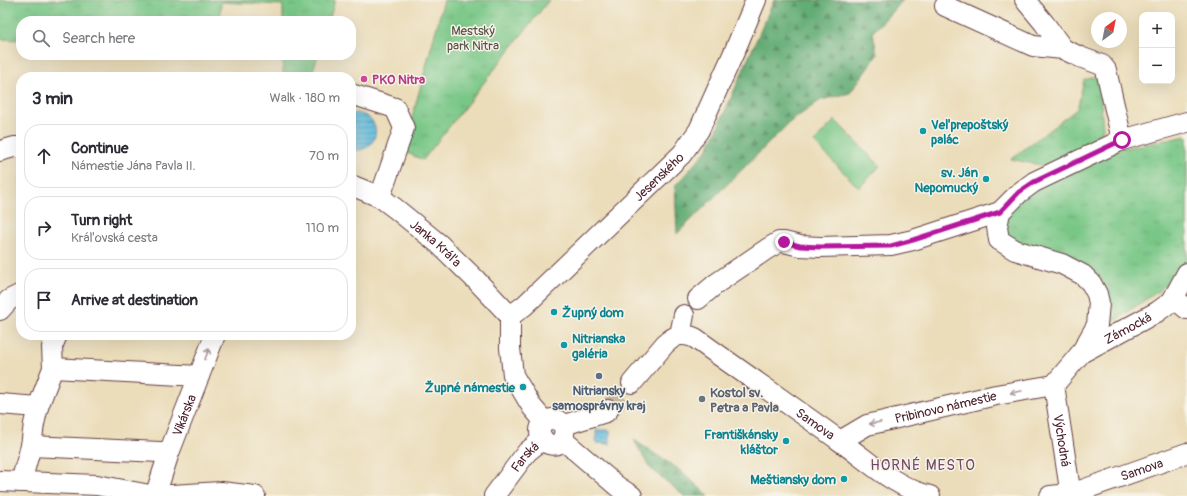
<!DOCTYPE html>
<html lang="en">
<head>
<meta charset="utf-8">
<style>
	:root { --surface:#fff; --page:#f7f7f7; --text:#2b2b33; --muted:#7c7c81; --line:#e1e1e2 }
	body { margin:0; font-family:Pangolin,sans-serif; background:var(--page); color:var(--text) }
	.controls { position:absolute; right:12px; top:12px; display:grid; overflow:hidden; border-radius:8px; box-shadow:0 4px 16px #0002 }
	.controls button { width:36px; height:36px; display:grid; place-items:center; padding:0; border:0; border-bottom:1px solid var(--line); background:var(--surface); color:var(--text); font:20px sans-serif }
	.compass { position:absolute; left:1091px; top:12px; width:36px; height:36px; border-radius:50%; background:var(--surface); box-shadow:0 4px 16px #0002; rotate:32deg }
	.stop { position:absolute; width:12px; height:12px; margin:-9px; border:3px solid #b5179e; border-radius:50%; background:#fff }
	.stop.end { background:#b5179e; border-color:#fff; box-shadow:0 1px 4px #0008 }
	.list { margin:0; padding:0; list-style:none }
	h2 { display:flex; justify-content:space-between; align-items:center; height:52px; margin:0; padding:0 16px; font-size:17px }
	h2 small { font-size:13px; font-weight:400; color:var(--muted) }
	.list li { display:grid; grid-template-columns:26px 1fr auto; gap:12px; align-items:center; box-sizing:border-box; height:64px; margin:0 8px 8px; padding:0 8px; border:1px solid var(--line); border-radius:16px }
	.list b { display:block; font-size:15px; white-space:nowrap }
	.list p { margin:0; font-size:13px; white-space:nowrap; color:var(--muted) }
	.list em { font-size:13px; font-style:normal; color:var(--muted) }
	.icon { flex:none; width:22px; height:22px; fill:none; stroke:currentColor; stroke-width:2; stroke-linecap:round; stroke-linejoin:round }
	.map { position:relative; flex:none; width:1187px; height:496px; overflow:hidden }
	.search { position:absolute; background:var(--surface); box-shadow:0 4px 16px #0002; left:16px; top:16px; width:340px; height:44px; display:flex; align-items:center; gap:10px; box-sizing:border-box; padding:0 14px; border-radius:16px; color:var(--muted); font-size:15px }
	.panel { position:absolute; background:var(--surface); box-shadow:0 4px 16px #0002; left:16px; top:72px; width:340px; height:268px; border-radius:16px }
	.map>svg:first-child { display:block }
	.forest { fill:url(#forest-firs); stroke:#566650 }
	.park { fill:url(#park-tufts); stroke:#627359 }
	.pitch { fill:#79c787; stroke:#627359 }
	.water { fill:url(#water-rules); stroke:#546c84 }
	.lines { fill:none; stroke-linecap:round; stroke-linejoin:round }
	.minor-tunnel { stroke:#cbb79d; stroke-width:20; stroke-dasharray:20 10; stroke-linecap:butt }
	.minor-casing { stroke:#623c40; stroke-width:22 }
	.minor { stroke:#fff; stroke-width:20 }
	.oneway { stroke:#ae9aa0 }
	.route { stroke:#b5179e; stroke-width:5 }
	.hotel-dot { fill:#d1479c; stroke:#f7f3e8; stroke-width:1.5 }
	.culture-dot { fill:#0f9aa8; stroke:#f7f3e8; stroke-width:1.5 }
	.service-dot { fill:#5c6f8a; stroke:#f7f3e8; stroke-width:1.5 }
	.worship-dot { fill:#6b7280; stroke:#f7f3e8; stroke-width:1.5 }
	.labels { text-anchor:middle; stroke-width:3; stroke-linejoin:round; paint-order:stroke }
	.park-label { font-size:13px; fill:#585147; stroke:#f7f3e8 }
	.hotel-label { font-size:13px; font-weight:bold; fill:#b23c85; stroke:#f7f3e8; text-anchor:start }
	.culture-label { font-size:13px; font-weight:bold; fill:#0d838f; stroke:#f7f3e8; text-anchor:end }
	.street-label { font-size:13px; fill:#4a1f2b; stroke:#f7f3e8 }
	.service-label { font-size:13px; font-weight:bold; fill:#4e5e75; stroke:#f7f3e8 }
	.worship-label { font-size:13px; font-weight:bold; fill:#5b616d; stroke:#f7f3e8; text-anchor:start }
	.quarter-label { font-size:15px; letter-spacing:1px; fill:#714868; stroke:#f7f3e8 }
</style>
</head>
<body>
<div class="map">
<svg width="1187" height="496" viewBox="0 0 1187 496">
	<defs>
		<pattern id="forest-firs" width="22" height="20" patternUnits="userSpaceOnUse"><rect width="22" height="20" fill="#62ac74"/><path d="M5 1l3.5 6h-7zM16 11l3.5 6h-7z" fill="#538b5f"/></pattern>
		<pattern id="park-tufts" width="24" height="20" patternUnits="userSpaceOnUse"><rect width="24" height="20" fill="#79c787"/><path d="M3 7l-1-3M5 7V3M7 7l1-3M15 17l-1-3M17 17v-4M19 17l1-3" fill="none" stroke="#6aaa75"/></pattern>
		<pattern id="water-rules" width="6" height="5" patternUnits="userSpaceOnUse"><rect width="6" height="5" fill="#5fbadc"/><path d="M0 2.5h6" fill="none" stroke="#5097b3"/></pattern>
	</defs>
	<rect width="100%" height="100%" fill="#f7f3e8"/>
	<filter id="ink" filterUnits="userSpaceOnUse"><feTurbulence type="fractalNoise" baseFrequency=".025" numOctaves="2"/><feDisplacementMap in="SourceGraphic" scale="8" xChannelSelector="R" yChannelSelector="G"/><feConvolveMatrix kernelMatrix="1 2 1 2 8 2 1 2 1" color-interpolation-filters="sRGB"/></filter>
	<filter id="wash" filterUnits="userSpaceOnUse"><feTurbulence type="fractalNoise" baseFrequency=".012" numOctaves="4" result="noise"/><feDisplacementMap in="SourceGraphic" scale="16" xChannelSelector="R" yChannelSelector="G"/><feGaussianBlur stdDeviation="0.9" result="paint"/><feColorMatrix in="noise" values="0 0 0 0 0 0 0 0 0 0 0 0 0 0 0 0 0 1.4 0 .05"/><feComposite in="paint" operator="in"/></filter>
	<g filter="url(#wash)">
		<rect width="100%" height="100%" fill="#ebddba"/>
		<g class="forest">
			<path d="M774,0H903L873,32L877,55L850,93L821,100L790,122L677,234L675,186L706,151L715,134Z"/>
			<path d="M634,440L677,468L709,496H684L649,467Z"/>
		</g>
		<g class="park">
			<path d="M0,0H335L329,21H283V5L221,2L220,21H21V40L0,39Z"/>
			<path d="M444,0H549L423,160L403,151Z"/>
			<path d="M283,55H318L311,77H283Z"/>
			<path d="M1099,76L1103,129L1096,142L1049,167L1011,159L1077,109L1084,80Z"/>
			<path d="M1187,136V266L1160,290L1108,325L1109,311L1100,277L1069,256L1021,244L1004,233L1007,213L1024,193L1113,150Z"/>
		</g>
		<path class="pitch" d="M835,120L880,166L859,188L814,142Z"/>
		<g class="water">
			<path d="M356,113C386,116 379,155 351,150V114Z"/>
			<path d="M596,430H610V444L596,443Z"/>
		</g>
	</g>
	<g filter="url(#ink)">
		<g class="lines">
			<path class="minor-tunnel" d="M608,410L632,383"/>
			<g class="minor-casing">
				<g id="minor">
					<path d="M1025,0L1044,23L1063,49L1080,57L1102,65L1106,70L1122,140"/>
					<path d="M945,6L1033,46L1063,49"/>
					<path d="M351,94L395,108L404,128L380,197"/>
					<path d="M0,151L14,147H21"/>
					<path id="s1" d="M351,185L380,197L396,209L439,244L476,280L510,316"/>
					<path d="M698,299L717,283L767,249L779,242H784L800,246L820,247L891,245L913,240L1000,212"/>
					<path d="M1172,301L1187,273"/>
					<path d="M0,310L9,300L21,294"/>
					<path id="s2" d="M510,316L524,306L682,154L699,130L735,50L756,0"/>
					<path d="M510,316V348L513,375L532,407L544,421"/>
					<path d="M680,335L684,315"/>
					<path id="s3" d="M1081,353L1157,312L1172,301L1181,304L1187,309"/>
					<path d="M53,368L199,376"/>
					<path id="s4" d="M632,383L665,344C675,335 682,332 695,338C743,373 792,406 840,441C868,461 896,488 930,496"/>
					<path d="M1054,385L1081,353L1097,325L1099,303L1097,294L1091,283L1083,275L1062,264L1015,250L999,240L997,227L1000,212L1019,193L1034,182L1122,140L1187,122"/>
					<path id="s5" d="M1054,385L1071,496"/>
					<path d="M0,404L38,407"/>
					<path d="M551,419L557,420L564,425C568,453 539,448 540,430C540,427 542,424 544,421Z"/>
					<path d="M564,425L606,412L608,410"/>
					<path d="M563,440L618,487L632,496"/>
					<path id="s6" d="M840,441L867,425L996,395L1054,385"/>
					<path d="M31,446L160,452"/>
					<path d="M0,481L97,485L155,496"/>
					<path d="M21,482L31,446L34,424L38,407L53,368L52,347L57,335"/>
					<path id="s7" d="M155,496L169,453L215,335"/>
					<path d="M155,496L221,492L255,496"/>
					<path id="s8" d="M494,496L527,452L543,439"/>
					<path id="s9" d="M1050,496L1071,494L1187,453"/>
				</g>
			</g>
			<use href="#minor" class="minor"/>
		</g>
		<defs><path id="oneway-shaft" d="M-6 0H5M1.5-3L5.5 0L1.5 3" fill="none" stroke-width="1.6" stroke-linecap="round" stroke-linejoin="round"/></defs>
		<g class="oneway">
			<use href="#oneway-shaft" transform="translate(207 354) rotate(-69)"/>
			<use href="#oneway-shaft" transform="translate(1016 392) rotate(170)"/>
			<use href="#oneway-shaft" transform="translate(875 423) rotate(169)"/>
		</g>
	</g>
	<g class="lines" filter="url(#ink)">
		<path class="route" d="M784,242L800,246L820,247L891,246L913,240L1000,212L1019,192L1034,182L1122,140"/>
	</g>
	<circle class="hotel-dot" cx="364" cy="79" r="4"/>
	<g class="culture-dot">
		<circle cx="923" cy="131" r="4"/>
		<circle cx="986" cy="179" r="4"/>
		<circle cx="554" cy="312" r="4"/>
		<circle cx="564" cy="345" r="4"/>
		<circle cx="523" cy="387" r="4"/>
		<circle cx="786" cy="441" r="4"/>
		<circle cx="844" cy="479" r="4"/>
	</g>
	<circle class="service-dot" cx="599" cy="376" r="4"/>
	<circle class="worship-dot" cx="702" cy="399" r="4"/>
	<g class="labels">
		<g class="park-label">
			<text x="473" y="35">Mestský<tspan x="473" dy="15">park Nitra</tspan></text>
		</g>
		<g class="hotel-label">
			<text x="372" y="84">PKO Nitra</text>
		</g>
		<g class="culture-label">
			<text x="931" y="129" text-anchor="start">Veľprepoštský<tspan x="931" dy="15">palác</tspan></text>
			<text x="978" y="177">sv. Ján<tspan x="978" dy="15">Nepomucký</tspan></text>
			<text x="562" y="317" text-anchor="start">Župný dom</text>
			<text x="572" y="343" text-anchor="start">Nitrianska<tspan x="572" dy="15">galéria</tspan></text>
			<text x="515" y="392">Župné námestie</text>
			<text x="778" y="439">Františkánsky<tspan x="778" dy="15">kláštor</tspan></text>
			<text x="836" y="484">Meštiansky dom</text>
		</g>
		<g class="street-label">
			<text dy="5" stroke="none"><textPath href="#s2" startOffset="204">Jesenského</textPath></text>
			<text dy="5" stroke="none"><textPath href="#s1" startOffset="104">Janka Kráľa</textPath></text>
			<text dy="5" stroke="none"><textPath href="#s3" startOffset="53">Zámocká</textPath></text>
			<text dy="5" stroke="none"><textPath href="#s6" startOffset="112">Pribinovo námestie</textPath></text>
			<text dy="5" stroke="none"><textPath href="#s7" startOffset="86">Vikárska</textPath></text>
			<text dy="5" stroke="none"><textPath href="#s4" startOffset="232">Samova</textPath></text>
			<text dy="5" stroke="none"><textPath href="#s5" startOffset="56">Východná</textPath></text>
			<text dy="5" stroke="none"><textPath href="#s8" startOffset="50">Farská</textPath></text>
			<text dy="5" stroke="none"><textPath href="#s9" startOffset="96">Samova</textPath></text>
		</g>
		<g class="service-label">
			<text x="599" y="395">Nitriansky<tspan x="599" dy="15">samosprávny kraj</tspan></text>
		</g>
		<g class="worship-label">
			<text x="710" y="397">Kostol sv.<tspan x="710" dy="15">Petra a Pavla</tspan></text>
		</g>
		<g class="quarter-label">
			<text x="923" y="470">HORNÉ MESTO</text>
		</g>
	</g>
</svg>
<div class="controls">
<button>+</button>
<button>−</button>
</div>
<svg class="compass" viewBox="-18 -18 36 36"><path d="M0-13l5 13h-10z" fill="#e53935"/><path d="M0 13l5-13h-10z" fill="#7c7c81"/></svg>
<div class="stop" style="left:1122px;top:140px"></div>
<div class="stop end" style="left:784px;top:242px"></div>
<div class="search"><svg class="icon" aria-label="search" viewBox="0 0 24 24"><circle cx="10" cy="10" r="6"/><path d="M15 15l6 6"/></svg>Search here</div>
<section class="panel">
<h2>3 min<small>Walk · 180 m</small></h2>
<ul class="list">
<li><svg class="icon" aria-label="ahead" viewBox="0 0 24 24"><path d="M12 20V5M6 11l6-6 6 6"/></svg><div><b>Continue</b><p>Námestie Jána Pavla II.</p></div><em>70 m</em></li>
<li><svg class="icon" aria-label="right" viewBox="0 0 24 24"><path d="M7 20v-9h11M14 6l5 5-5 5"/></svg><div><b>Turn right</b><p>Kráľovská cesta</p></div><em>110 m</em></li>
<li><svg class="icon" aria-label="arrive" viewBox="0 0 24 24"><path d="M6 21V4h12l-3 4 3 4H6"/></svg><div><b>Arrive at destination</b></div></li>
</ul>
</section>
</div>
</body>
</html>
